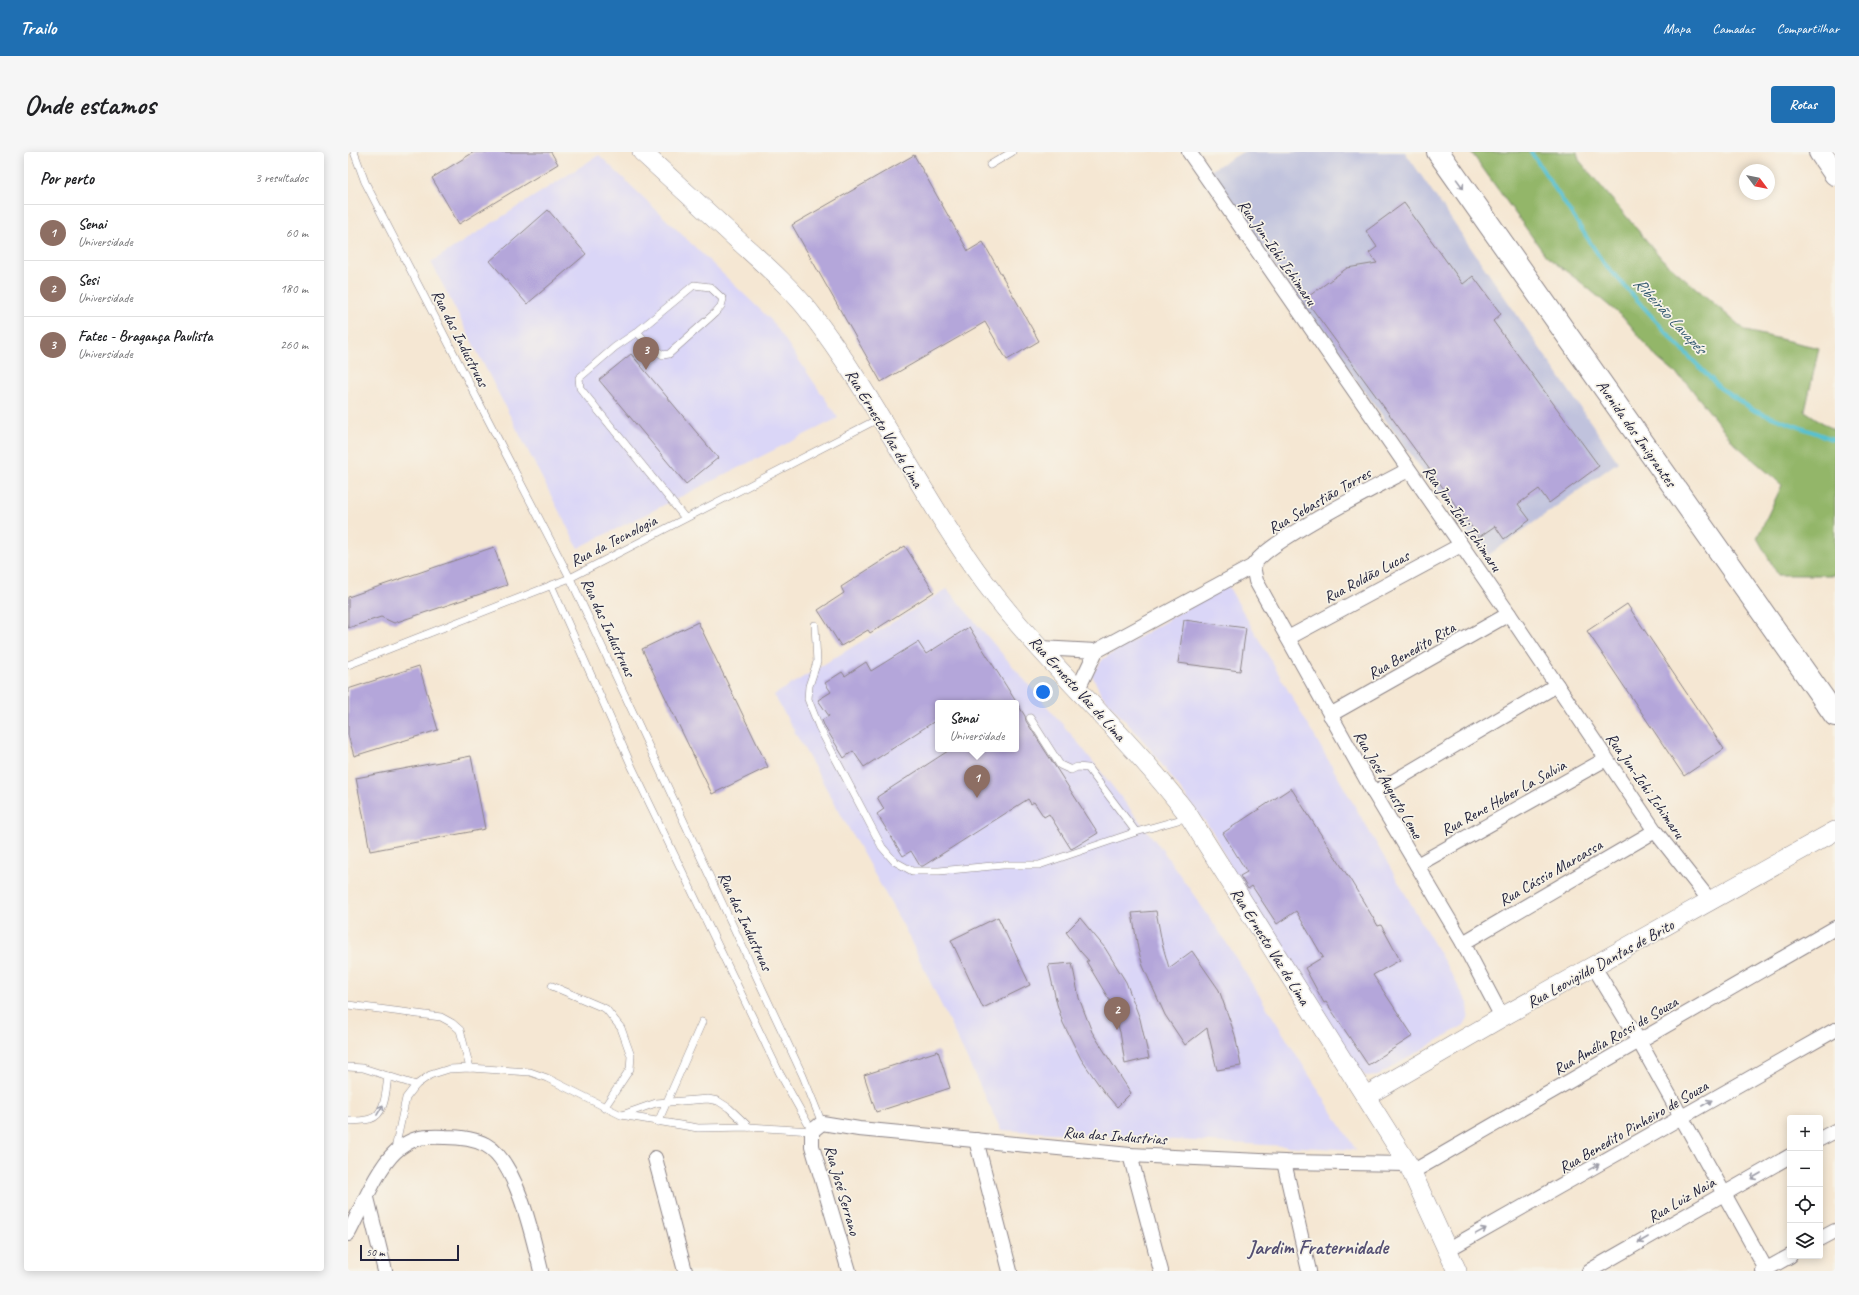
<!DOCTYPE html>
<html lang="pt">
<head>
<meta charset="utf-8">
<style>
	:root { --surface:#fff; --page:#f6f6f6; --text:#202124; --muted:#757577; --line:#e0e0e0; --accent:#1f6fb2 }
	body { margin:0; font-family:Caveat,sans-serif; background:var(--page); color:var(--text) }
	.controls { position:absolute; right:12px; bottom:12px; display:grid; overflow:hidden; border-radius:4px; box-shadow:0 2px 10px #0003 }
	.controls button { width:36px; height:36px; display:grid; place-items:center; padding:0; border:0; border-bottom:1px solid var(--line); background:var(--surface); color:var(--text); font:20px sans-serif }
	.compass { position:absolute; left:1391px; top:12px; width:36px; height:36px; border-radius:50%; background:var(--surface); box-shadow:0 2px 10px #0003; rotate:122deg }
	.scale { position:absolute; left:12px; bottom:10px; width:99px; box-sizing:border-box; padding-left:4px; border:2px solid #22223b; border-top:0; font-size:11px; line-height:14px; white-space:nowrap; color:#22223b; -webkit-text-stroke:3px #f7f3e8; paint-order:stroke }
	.you { position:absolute; left:695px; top:540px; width:14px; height:14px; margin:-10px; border:3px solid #fff; border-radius:50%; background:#1a73e8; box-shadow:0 0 0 6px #1a73e833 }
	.badge { display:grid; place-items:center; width:26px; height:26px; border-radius:50%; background:var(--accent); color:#fff; font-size:13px; font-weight:700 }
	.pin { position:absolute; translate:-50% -33px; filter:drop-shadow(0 1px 2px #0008) }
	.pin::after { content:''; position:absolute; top:21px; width:14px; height:12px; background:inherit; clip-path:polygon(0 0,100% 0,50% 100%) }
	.popup { position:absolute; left:587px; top:548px; width:84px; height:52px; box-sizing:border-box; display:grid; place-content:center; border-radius:4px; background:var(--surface); filter:drop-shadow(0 1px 3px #0005); font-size:13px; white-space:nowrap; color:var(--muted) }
	.popup b { font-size:15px; color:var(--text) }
	.popup::after { content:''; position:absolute; left:50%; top:100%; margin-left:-8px; border:8px solid transparent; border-top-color:var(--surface) }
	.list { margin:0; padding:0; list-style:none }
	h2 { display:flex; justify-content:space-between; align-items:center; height:52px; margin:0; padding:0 16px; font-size:17px }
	h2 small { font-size:13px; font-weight:400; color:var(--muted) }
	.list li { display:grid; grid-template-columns:26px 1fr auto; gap:12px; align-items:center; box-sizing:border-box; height:56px; padding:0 16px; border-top:1px solid var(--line) }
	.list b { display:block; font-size:15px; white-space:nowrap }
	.list p { margin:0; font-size:13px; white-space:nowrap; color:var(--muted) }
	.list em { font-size:13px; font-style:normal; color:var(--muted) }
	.icon { flex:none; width:22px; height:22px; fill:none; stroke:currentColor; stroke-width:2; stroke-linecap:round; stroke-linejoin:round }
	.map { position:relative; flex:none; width:1487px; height:1119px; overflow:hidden; border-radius:4px }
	header { display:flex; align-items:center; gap:24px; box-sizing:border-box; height:56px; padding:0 20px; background:var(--accent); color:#fff }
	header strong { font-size:19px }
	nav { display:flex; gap:22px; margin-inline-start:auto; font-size:14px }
	.intro { display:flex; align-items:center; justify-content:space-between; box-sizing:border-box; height:96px; padding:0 24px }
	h1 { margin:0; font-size:28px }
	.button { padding:10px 18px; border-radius:4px; background:var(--accent); color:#fff; font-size:14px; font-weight:700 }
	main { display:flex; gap:24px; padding:0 24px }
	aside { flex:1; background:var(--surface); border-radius:4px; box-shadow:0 2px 10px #0003 }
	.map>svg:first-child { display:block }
	.built { fill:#dad6f7; fill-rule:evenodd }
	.industrial { fill:#c0c2dd }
	.forest { fill:#93b669; stroke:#5a6c52 }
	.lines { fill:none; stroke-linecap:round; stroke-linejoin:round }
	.stream { stroke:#56c1d1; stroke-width:4 }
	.building { fill:#b4a6da }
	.lane-casing { stroke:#8c8487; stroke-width:8 }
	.street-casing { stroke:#8c8487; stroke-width:16 }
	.secondary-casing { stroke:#8c8487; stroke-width:20 }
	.primary-casing { stroke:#8c8487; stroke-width:24 }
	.lane { stroke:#fff; stroke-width:7 }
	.street { stroke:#fff; stroke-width:14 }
	.secondary { stroke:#fff; stroke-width:19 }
	.primary { stroke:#fff; stroke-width:22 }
	.oneway { stroke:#9c9ca7 }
	.labels { text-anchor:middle; stroke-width:3.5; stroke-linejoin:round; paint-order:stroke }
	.street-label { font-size:16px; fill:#22223b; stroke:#f7f3e8 }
	.water-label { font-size:17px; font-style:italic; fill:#345a70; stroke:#f7f3e8 }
	.district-label { font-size:20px; font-weight:bold; fill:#555073; stroke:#f7f3e8 }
</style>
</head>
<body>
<header>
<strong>Trailo</strong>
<nav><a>Mapa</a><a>Camadas</a><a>Compartilhar</a></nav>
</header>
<div class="intro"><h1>Onde estamos</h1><a class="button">Rotas</a></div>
<main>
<aside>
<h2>Por perto<small>3 resultados</small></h2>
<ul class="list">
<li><span class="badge" style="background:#8d6e63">1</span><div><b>Senai</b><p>Universidade</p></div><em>60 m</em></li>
<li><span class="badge" style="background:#8d6e63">2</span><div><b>Sesi</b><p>Universidade</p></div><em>180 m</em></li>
<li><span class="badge" style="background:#8d6e63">3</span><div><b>Fatec - Bragança Paulista</b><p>Universidade</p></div><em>260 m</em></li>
</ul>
</aside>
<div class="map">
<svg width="1487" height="1119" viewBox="0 0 1487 1119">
	<rect width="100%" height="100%" fill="#f7f3e8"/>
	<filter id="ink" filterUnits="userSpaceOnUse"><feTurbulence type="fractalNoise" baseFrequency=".025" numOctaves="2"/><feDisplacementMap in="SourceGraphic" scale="8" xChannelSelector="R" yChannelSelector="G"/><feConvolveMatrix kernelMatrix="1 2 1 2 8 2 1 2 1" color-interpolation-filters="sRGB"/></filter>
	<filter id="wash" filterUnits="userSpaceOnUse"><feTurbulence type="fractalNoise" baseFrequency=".012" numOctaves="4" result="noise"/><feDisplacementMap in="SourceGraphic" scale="16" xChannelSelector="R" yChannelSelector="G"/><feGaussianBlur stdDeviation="0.9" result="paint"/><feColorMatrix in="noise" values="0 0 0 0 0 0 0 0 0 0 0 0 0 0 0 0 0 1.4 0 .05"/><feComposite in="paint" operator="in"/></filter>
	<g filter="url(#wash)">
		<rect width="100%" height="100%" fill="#f5e7d3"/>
		<g class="built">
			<path d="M251,3L425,170L490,266L230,396L83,110Z"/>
			<path d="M879,432L1120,851L1121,864L1116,873L1029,924L1018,925L1007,913L888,726L864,679L799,593L753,542L744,523L755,507Z"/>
			<path d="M599,437L732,593L815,699L871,779L1008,998L653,978L556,775L426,543ZM590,551H668V597H590Z"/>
		</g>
		<path class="industrial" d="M895,0H1057L1270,310L1138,405L954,154L861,19Z"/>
		<path class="forest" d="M1123,0H1229L1231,8L1314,107L1398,179L1471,196L1457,259L1487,279V423H1430L1409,386L1434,333L1386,291L1338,230L1309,206L1278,168L1235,132L1198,104Z"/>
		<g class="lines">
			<path class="stream" d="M1183,0L1255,110L1327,190L1372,236L1407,259L1487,288"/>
		</g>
		<g id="blocks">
			<g class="building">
				<path d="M126,0H203L210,12L111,72L84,26Z"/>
				<path d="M566,3L620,99L635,90L691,189L659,208L637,170L533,230L444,73Z"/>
				<path d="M1056,51L1115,132L1125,124L1153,162L1145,169L1251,314L1201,351L1191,337L1170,352L1182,368L1156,387L1147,374L1131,385L957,147L999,116L1029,111L1021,101L1029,95L1018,79Z"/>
				<path d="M200,58L238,102L179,152L142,109Z"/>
				<path d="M283,202L370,306L338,332L251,228Z"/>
				<path d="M557,394L586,440L522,481L520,478L493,494L470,458L496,441L493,435Z"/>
				<path d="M146,395L159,433L46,471L33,465L0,476V445Z"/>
				<path d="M1279,452L1376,597L1336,624L1239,479Z"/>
				<path d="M836,468L898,476L892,519L830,511Z"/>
				<path d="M350,470L420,615L364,642L294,497Z"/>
				<path d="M621,475L677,564L678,569L750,681L727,695L723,697L701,662L696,665L686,650L683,652L680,647L575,714H572L563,699L555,704L529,662L536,657L529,645L603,597H668V551H590V567L516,615L505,599L496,606L476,573L474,568L481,564L470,548L483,540L477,531L494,520L497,524L518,510L523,519L570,490L578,502Z"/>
				<path d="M71,514L90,578L6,604L0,583V537Z"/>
				<path d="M123,604L137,677L22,699L8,626Z"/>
				<path d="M943,636L1003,729L1030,774L1033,773L1052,808L1025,823L1065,884L1020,913L978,850L976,851L957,816L975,805L948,759L929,772L904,734L900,737L892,724L899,720L875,681Z"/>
				<path d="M808,759L814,791L821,816L844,799L871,838L887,883L893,914L869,918L859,876L837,893L817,863L795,814L790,797L784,761Z"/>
				<path d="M650,765L682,833L635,856L603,788Z"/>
				<path d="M732,766L757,796L778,830L792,867L801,906L777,912L772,880L762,849L738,809H741L732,799L718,780Z"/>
				<path d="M724,811L731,846L744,880L783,941L769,955L756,940L733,907L715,871L709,852L700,813Z"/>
				<path d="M590,899L602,936L528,960L516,923Z"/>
			</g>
		</g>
	</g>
	<g filter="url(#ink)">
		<use href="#blocks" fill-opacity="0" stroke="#8c8487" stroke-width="1"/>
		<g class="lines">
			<g class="lane-casing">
				<g id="lane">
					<path d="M6,0L17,30L222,426L455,924L474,971"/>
					<path d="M642,13L664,0"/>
					<path d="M289,180L302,194L315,203L321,202L367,161L373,154L375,147L362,135L346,133L289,180L267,195L231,226L232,236L337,366"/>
					<path d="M203,433L284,615L431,920L464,979"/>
					<path d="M467,473L469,510L461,534L460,547L471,575L534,695L546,709L564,719H591L655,713H691L788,680L841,665"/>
					<path d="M0,513L222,426L532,266"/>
					<path d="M682,566L712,613L723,618L729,615L740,616L788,680"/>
					<path d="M204,834L258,857L273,876L283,904L282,917L256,956"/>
					<path d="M0,853L93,865L104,871L112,878L122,916"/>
					<path d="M0,915L15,916L68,933"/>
					<path d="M274,963L308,951L360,947L370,949L381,956L401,975"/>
					<path d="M0,969C7,969 15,969 22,967C38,963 38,937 40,924"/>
					<path d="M310,970L354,870"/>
					<path d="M47,997L58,946L68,933L82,923L101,917L122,916L182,920L199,926L273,963L350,976L401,975L464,979"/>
				</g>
			</g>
			<g class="street-casing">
				<g id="street">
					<path d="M841,0L1161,462L1307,679L1363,750"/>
					<path d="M905,414L908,429L1026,641L1115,791L1154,865"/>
					<path d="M905,414C917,390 1030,334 1060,318"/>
					<path d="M940,486L1113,393"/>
					<path d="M692,496L748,499L905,414"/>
					<path d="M730,537L748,499"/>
					<path d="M982,563L1161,462"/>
					<path d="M1026,641L1209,533"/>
					<path d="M1069,713L1258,607"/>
					<path d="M1115,791L1307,679"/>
					<path d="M1246,815L1291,889L1419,1119"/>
					<path d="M1472,987L1487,979"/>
					<path d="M628,988L662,1119"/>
					<path d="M782,1003L813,1119"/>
					<path d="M307,1006L337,1119"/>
					<path d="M936,1010L961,1119"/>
					<path d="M1064,1020L1487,776"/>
					<path d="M19,1046L37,1119"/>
					<path d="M0,1082C13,1058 28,1018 47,1000C63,985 75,984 97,985C111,985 125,986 138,993C169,1010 185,1086 193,1119"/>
					<path d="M1472,1087L1487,1079"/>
					<path d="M1099,1098L1487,878"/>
					<path d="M501,1119L464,994V979L474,971L511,977L782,1003L936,1010L1060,1012"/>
					<path d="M1241,1119L1442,1004"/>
					<path d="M1415,1119L1442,1104"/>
				</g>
			</g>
			<g class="secondary-casing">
				<g id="secondary">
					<path d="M294,0C327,30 360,61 393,91C417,113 441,134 461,159C528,245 573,345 638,432C700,514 779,582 841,664L1060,1012L1109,1119"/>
					<path d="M1018,944L1154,865L1487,679"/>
				</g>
			</g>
			<g class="primary-casing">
				<g id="primary">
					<path d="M1090,0L1487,563"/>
					<path d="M1472,0L1487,22"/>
				</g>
			</g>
			<use href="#lane" class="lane"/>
			<use href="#street" class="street"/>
			<use href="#secondary" class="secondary"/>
			<use href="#primary" class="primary"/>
		</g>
		<defs><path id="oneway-shaft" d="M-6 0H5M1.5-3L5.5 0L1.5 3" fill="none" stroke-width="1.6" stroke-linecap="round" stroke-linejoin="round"/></defs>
		<g class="oneway">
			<use href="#oneway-shaft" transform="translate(1112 32) rotate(54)"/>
			<use href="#oneway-shaft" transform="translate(1359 951) rotate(-30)"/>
			<use href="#oneway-shaft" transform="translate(32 958) rotate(-59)"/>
			<use href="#oneway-shaft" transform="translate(1246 1015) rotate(-29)"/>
			<use href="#oneway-shaft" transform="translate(1408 1024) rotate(150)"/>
			<use href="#oneway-shaft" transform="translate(1133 1079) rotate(-29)"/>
			<use href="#oneway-shaft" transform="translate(1295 1088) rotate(150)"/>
		</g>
	</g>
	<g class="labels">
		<g class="street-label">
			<text transform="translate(930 100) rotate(55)" y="6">Rua Jun-Ichi Ichimaru</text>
			<text transform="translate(113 186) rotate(63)" y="6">Rua das Industruas</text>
			<text transform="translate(537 276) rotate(59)" y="6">Rua Ernesto Vaz de Lima</text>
			<text transform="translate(1289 281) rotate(55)" y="6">Avenida dos Imigrantes</text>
			<text transform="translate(971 348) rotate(-30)" y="6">Rua Sebastião Torres</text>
			<text transform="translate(1115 366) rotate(55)" y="6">Rua Jun-Ichi Ichimaru</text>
			<text transform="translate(265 388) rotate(-27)" y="6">Rua da Tecnologia</text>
			<text transform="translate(1018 424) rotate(-28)" y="6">Rua Roldão Lucas</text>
			<text transform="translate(261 475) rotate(65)" y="6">Rua das Industruas</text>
			<text transform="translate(1063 498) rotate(-30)" y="6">Rua Benedito Rita</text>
			<text transform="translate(730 536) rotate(48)" y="6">Rua Ernesto Vaz de Lima</text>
			<text transform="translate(1041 632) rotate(60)" y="6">Rua José Augusto Leme</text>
			<text transform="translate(1298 633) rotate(55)" y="6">Rua Jun-Ichi Ichimaru</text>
			<text transform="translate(1155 645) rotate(-29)" y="6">Rua Rene Heber La Salvia</text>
			<text transform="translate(1202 720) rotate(-30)" y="6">Rua Cássio Marcassa</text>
			<text transform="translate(398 769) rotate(65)" y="6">Rua das Industruas</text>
			<text transform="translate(923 794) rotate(58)" y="6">Rua Ernesto Vaz de Lima</text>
			<text transform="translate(1252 811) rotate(-29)" y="6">Rua Leovigildo Dantas de Brito</text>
			<text transform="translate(1267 883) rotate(-30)" y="6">Rua Amélia Rossi de Souza</text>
			<text transform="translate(1285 974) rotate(-30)" y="6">Rua Benedito Pinheiro de Souza</text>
			<text transform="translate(767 983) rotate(4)" y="6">Rua das Industrias</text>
			<text transform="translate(495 1038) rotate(74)" y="6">Rua José Serrano</text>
			<text transform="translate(1333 1047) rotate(-30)" y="6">Rua Luiz Naia</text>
		</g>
		<g class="water-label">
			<text transform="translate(1322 163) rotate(47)" y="6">Ribeirão Lavapés</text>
		</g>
		<g class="district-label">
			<text x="970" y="1102">Jardim Fraternidade</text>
		</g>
	</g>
</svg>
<div class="controls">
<button>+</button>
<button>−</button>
<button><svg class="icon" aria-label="locate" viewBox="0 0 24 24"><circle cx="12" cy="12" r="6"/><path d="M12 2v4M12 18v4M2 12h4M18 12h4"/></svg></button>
<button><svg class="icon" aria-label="layers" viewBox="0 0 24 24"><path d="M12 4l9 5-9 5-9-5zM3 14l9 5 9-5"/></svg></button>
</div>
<svg class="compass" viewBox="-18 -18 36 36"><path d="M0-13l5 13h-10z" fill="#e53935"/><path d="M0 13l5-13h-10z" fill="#757577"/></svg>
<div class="scale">50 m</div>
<div class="you"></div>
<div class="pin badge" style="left:629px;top:646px;background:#8d6e63">1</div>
<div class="popup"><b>Senai</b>Universidade</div>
<div class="pin badge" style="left:769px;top:878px;background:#8d6e63">2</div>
<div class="pin badge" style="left:298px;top:218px;background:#8d6e63">3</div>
</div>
</main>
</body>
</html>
